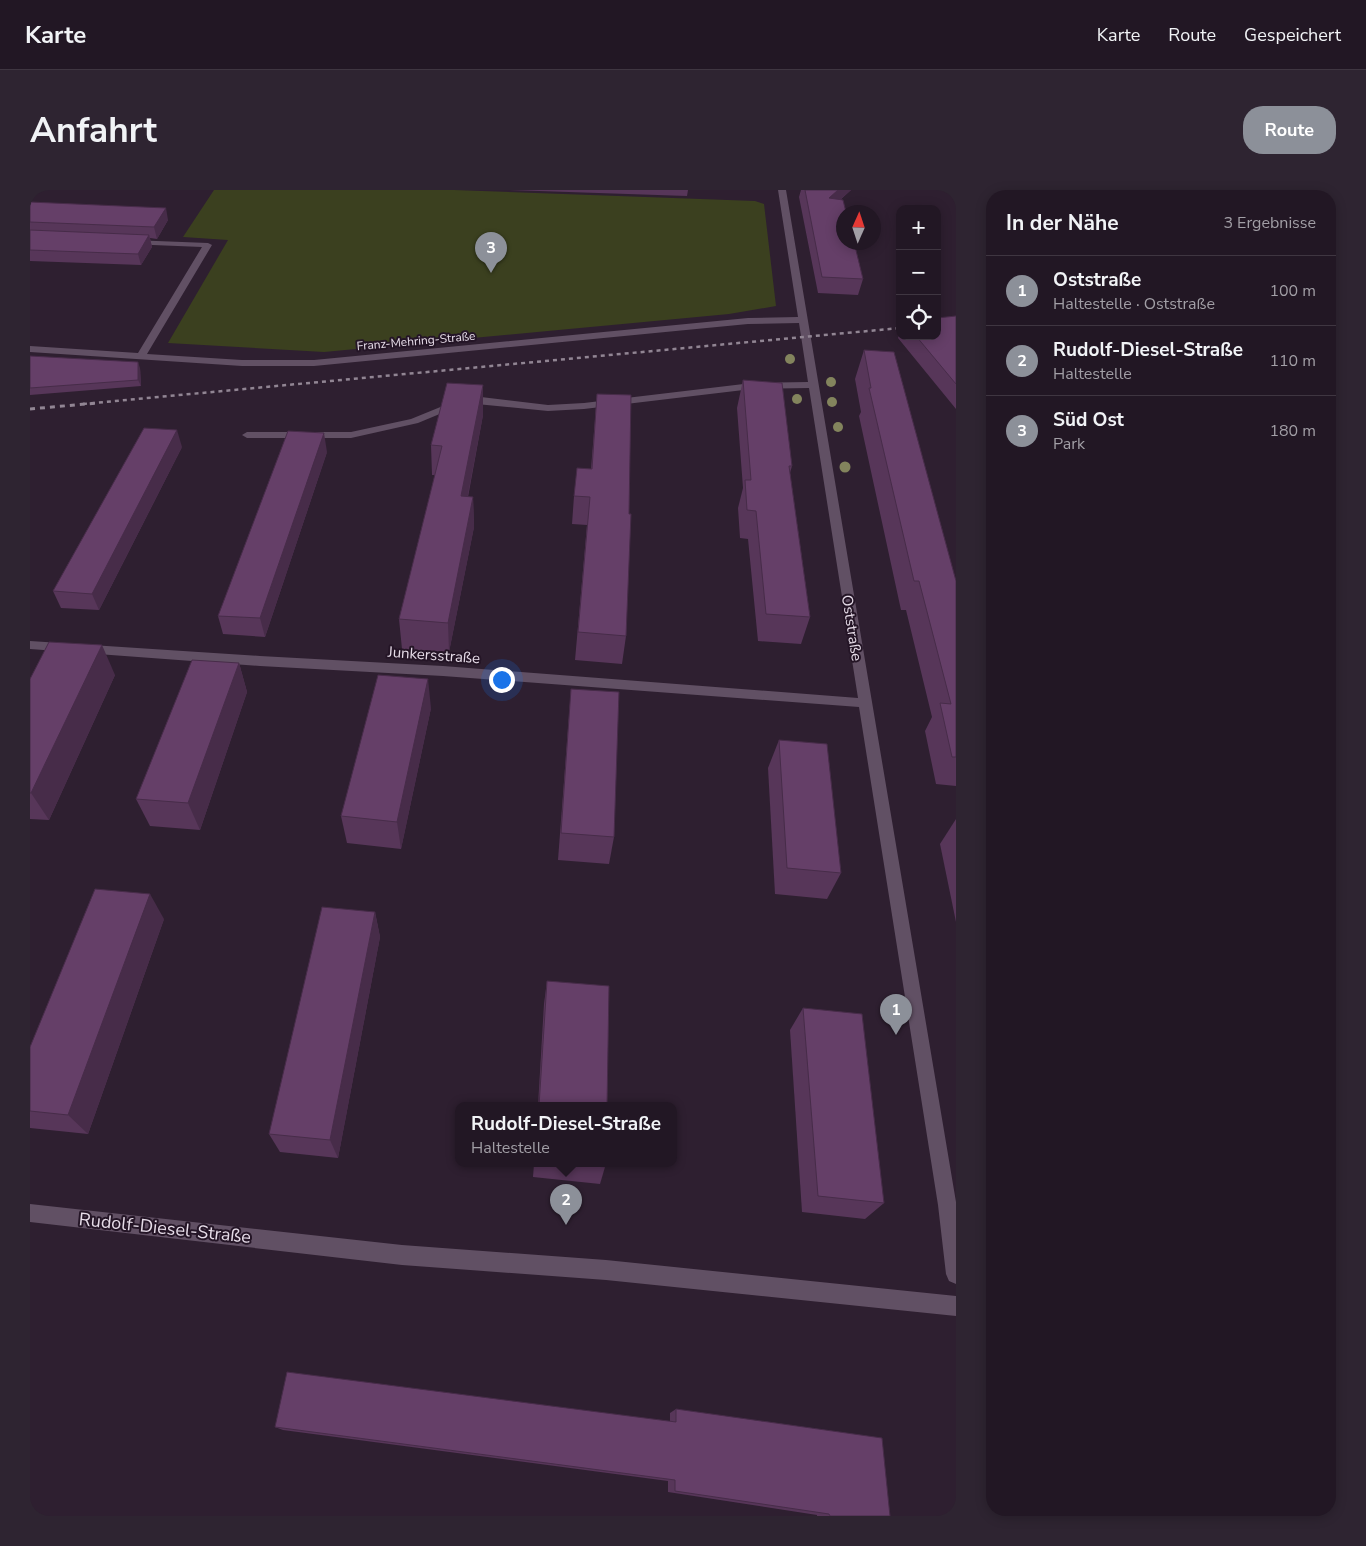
<!DOCTYPE html>
<html lang="de">
<head>
<meta charset="utf-8">
<style>
	:root { --surface:#221724; --page:#2e2431; --text:#f1f3f6; --muted:#a29fa6; --line:#3f3641; --accent:#8c9099 }
	body { margin:0; font-family:"Nunito Sans",sans-serif; background:var(--page); color:var(--text) }
	.controls { position:absolute; right:15px; top:15px; display:grid; overflow:hidden; border-radius:10px; box-shadow:0 2px 12px #0003 }
	.controls button { width:45px; height:45px; display:grid; place-items:center; padding:0; border:0; border-bottom:1px solid var(--line); background:var(--surface); color:var(--text); font:25px sans-serif }
	.compass { position:absolute; left:806px; top:15px; width:45px; height:45px; border-radius:50%; background:var(--surface); box-shadow:0 2px 12px #0003; rotate:3deg }
	.you { position:absolute; left:471px; top:489px; width:18px; height:18px; margin:-12px; border:4px solid #fff; border-radius:50%; background:#1a73e8; box-shadow:0 0 0 8px #1a73e833 }
	.badge { display:grid; place-items:center; width:32px; height:32px; border-radius:50%; background:var(--accent); color:#fff; font-size:16px; font-weight:700 }
	.pin { position:absolute; translate:-50% -41px; filter:drop-shadow(0 1px 2px #0008) }
	.pin::after { content:''; position:absolute; top:26px; width:18px; height:15px; background:inherit; clip-path:polygon(0 0,100% 0,50% 100%) }
	.popup { position:absolute; left:425px; top:912px; width:222px; height:65px; box-sizing:border-box; display:grid; place-content:center; border-radius:10px; background:var(--surface); filter:drop-shadow(0 1px 4px #0005); font-size:16px; white-space:nowrap; color:var(--muted) }
	.popup b { font-size:19px; color:var(--text) }
	.popup::after { content:''; position:absolute; left:50%; top:100%; margin-left:-10px; border:10px solid transparent; border-top-color:var(--surface) }
	.list { margin:0; padding:0; list-style:none }
	h2 { display:flex; justify-content:space-between; align-items:center; height:65px; margin:0; padding:0 20px; font-size:21px }
	h2 small { font-size:16px; font-weight:400; color:var(--muted) }
	.list li { display:grid; grid-template-columns:32px 1fr auto; gap:15px; align-items:center; box-sizing:border-box; height:70px; padding:0 20px; border-top:1px solid var(--line) }
	.list b { display:block; font-size:19px; white-space:nowrap }
	.list p { margin:0; font-size:16px; white-space:nowrap; color:var(--muted) }
	.list em { font-size:16px; font-style:normal; color:var(--muted) }
	.icon { flex:none; width:28px; height:28px; fill:none; stroke:currentColor; stroke-width:2; stroke-linecap:round; stroke-linejoin:round }
	.map { position:relative; flex:none; width:926px; height:1326px; overflow:hidden; border-radius:20px }
	header { display:flex; align-items:center; gap:30px; box-sizing:border-box; height:70px; padding:0 25px; background:var(--surface); border-bottom:1px solid var(--line) }
	header strong { font-size:24px }
	nav { display:flex; gap:28px; margin-inline-start:auto; font-size:18px }
	.intro { display:flex; align-items:center; justify-content:space-between; box-sizing:border-box; height:120px; padding:0 30px }
	h1 { margin:0; font-size:35px }
	.button { padding:12px 22px; border-radius:20px; background:var(--accent); color:#fff; font-size:18px; font-weight:700 }
	main { display:flex; gap:30px; padding:0 30px }
	aside { flex:1; background:var(--surface); border-radius:20px; box-shadow:0 2px 12px #0003 }
	.map>svg:first-child { display:block }
	.green { fill:#3b401f }
	.lines { fill:none; stroke-linecap:round; stroke-linejoin:round }
	.minor { fill:#615064; fill-rule:evenodd }
	.rail-far1 { stroke:#918593; stroke-width:2.5; stroke-dasharray:4 4; stroke-linecap:butt }
	.rail { stroke:#918593; stroke-width:3; stroke-dasharray:5 5; stroke-linecap:butt }
	.tree { fill:#83845d }
	.wall { fill:#573659 }
	.shaded-wall { fill:#472c49 }
	.building { fill:#653f68; stroke:#472c49 }
	.labels { text-anchor:middle; stroke-width:4; stroke-linejoin:round; paint-order:stroke }
	.far-street-label { font-size:12px; fill:#e6dce8; stroke:#241526 }
	.street-label { font-size:15px; fill:#e6dce8; stroke:#241526 }
	.near-street-label { font-size:18px; fill:#e6dce8; stroke:#241526 }
</style>
</head>
<body>
<header>
<strong>Karte</strong>
<nav><a>Karte</a><a>Route</a><a>Gespeichert</a></nav>
</header>
<div class="intro"><h1>Anfahrt</h1><a class="button">Route</a></div>
<main>
<div class="map">
<svg width="926" height="1326" viewBox="0 0 926 1326">
	<rect width="100%" height="100%" fill="#2e1f30"/>
	<path class="green" d="M184,0H424L725,11L734,14L746,116L699,124L294,162L138,153L198,50L153,47Z"/>
	<g class="lines">
		<g class="minor">
			<path d="M748,0H756L926,1012V1094L919,1091L916,1084L908,1015L829,517L413,486L230,476L0,459V451L230,466L413,476L828,508L779,198L722,199L554,219L518,221L436,213L388,233L321,248H217L212,245L217,242H321L381,229L435,207H451L518,215L554,213L722,193L778,192L769,133L718,134L284,176H212L0,162V156L108,163L172,57L98,54L97,52L101,50L178,53L182,55L117,164L212,170H284L718,128L768,127Z"/>
			<path d="M0,1014L372,1055L576,1070L926,1106V1126L576,1090L372,1075L0,1032Z"/>
		</g>
		<path class="rail-far1" d="M53,214L870,138"/>
		<path class="rail" d="M0,219L67,213"/>
	</g>
	<g class="tree">
		<circle cx="760" cy="169" r="5"/>
		<circle cx="801" cy="192" r="5"/>
		<circle cx="767" cy="209" r="5"/>
		<circle cx="802" cy="212" r="5"/>
		<circle cx="808" cy="237" r="5"/>
		<circle cx="815" cy="277" r="5.5"/>
	</g>
	<g class="wall">
		<path d="M479,0H658L657,6Z"/>
		<path d="M771,0H821L810,10L833,89L828,105L788,103L769,7Z"/>
		<path d="M0,12L138,30L127,49L120,48L122,57L111,75L0,71Z"/>
		<path d="M926,126V219L868,148L870,142V146H907Z"/>
		<path d="M834,160L926,391V596L906,594L895,541L902,527L876,420H871L829,226L831,222L825,189Z"/>
		<path d="M0,166L110,178L111,196L0,205Z"/>
		<path d="M713,190L762,276L760,283L780,427L771,454L728,451L718,349L710,348L708,318L713,298L707,218Z"/>
		<path d="M453,195V225L438,307H443L444,337L419,462L372,459L369,429L405,285H402L401,255Z"/>
		<path d="M567,204L596,446L592,474L545,470L557,335L542,334L544,306L561,279Z"/>
		<path d="M152,257L69,420L31,418L23,401Z"/>
		<path d="M297,262L235,447L193,444L188,426Z"/>
		<path d="M209,473L217,502L170,640L120,636L106,609Z"/>
		<path d="M85,485L19,630L0,629V489Z"/>
		<path d="M541,499L584,647L579,674L528,670Z"/>
		<path d="M401,518L371,659L317,653L311,626Z"/>
		<path d="M749,550L811,683L797,709L745,704L738,578Z"/>
		<path d="M926,629V732L910,654Z"/>
		<path d="M345,722L350,747L308,968L250,962L239,944Z"/>
		<path d="M134,729L58,944L0,938V857Z"/>
		<path d="M517,791L577,916H508L514,814Z"/>
		<path d="M773,818L854,1013L835,1029L772,1022L760,840Z"/>
		<path d="M504,974H575V977L570,994L503,987Z"/>
		<path d="M646,1219L860,1326H787V1325L638,1302V1291L253,1240L245,1237L640,1231V1223Z"/>
	</g>
	<g class="shaded-wall">
		<path d="M808,0H821L795,23L799,8Z"/>
		<path d="M136,18L138,30L127,49L124,37Z"/>
		<path d="M119,45L122,57L111,75L108,64Z"/>
		<path d="M108,172L110,178L111,196L108,190Z"/>
		<path d="M453,195V225L432,336L431,306Z"/>
		<path d="M147,240L152,257L69,420L62,404Z"/>
		<path d="M294,243L297,262L235,447L230,428Z"/>
		<path d="M443,307L444,337L419,462L418,433Z"/>
		<path d="M72,455L85,485L19,630L1,603Z"/>
		<path d="M209,473L217,502L170,640L158,613Z"/>
		<path d="M398,489L401,518L371,659L367,632Z"/>
		<path d="M120,704L134,729L58,944L38,925Z"/>
		<path d="M345,722L350,747L308,968L300,950Z"/>
	</g>
	<g class="building">
		<path d="M775,0H808L799,8L813,10L816,22H814V52H824L833,89L792,87Z"/>
		<path d="M0,12L136,18L124,37L0,32Z"/>
		<path d="M0,40L119,45L108,64L0,60Z"/>
		<path d="M926,126V194L886,146H907V128Z"/>
		<path d="M834,160L864,162L926,391V567H922L910,513L921,514L889,391H884L839,198H841Z"/>
		<path d="M0,166L108,172V190L0,198Z"/>
		<path d="M713,190L752,193L762,276H759L780,427L736,424L726,321L717,320L715,290H721Z"/>
		<path d="M417,193L453,195L431,306L443,307L418,433L369,429L412,256L401,255Z"/>
		<path d="M567,204L601,205L599,324H601L596,446L548,442L560,307L544,306L547,278L562,279Z"/>
		<path d="M114,238L147,240L62,404L23,401Z"/>
		<path d="M258,241L294,243L230,428L188,426Z"/>
		<path d="M19,452L72,455L1,603H0V489Z"/>
		<path d="M162,470L209,473L158,613L106,609Z"/>
		<path d="M348,485L398,489L367,632L311,626Z"/>
		<path d="M541,499L589,502L584,647L531,643Z"/>
		<path d="M749,550L797,554L811,683L757,678Z"/>
		<path d="M65,699L120,704L38,925L0,921V857Z"/>
		<path d="M292,717L345,722L300,950L239,944Z"/>
		<path d="M517,791L579,796L577,916H509Z"/>
		<path d="M773,818L832,824L854,1013L788,1006Z"/>
		<path d="M545,974H575V977Z"/>
		<path d="M257,1182L646,1232V1219L852,1248L860,1326H800L799,1324L645,1301V1290L245,1237Z"/>
	</g>
	<g class="labels">
		<g class="far-street-label">
			<text transform="translate(386 151) rotate(-5)" y="4">Franz-Mehring-Straße</text>
		</g>
		<g class="street-label">
			<text transform="translate(822 438) rotate(81)" y="5">Oststraße</text>
			<text transform="translate(404 465) rotate(4)" y="5">Junkersstraße</text>
		</g>
		<g class="near-street-label">
			<text transform="translate(135 1038) rotate(6)" y="6">Rudolf-Diesel-Straße</text>
		</g>
	</g>
</svg>
<div class="controls">
<button>+</button>
<button>−</button>
<button><svg class="icon" aria-label="locate" viewBox="0 0 24 24"><circle cx="12" cy="12" r="6"/><path d="M12 2v4M12 18v4M2 12h4M18 12h4"/></svg></button>
</div>
<svg class="compass" viewBox="-18 -18 36 36"><path d="M0-13l5 13h-10z" fill="#e53935"/><path d="M0 13l5-13h-10z" fill="#a29fa6"/></svg>
<div class="you"></div>
<div class="pin badge" style="left:866px;top:845px">1</div>
<div class="pin badge" style="left:536px;top:1035px">2</div>
<div class="popup"><b>Rudolf-Diesel-Straße</b>Haltestelle</div>
<div class="pin badge" style="left:461px;top:83px">3</div>
</div>
<aside>
<h2>In der Nähe<small>3 Ergebnisse</small></h2>
<ul class="list">
<li><span class="badge">1</span><div><b>Oststraße</b><p>Haltestelle · Oststraße</p></div><em>100 m</em></li>
<li><span class="badge">2</span><div><b>Rudolf-Diesel-Straße</b><p>Haltestelle</p></div><em>110 m</em></li>
<li><span class="badge">3</span><div><b>Süd Ost</b><p>Park</p></div><em>180 m</em></li>
</ul>
</aside>
</main>
</body>
</html>
